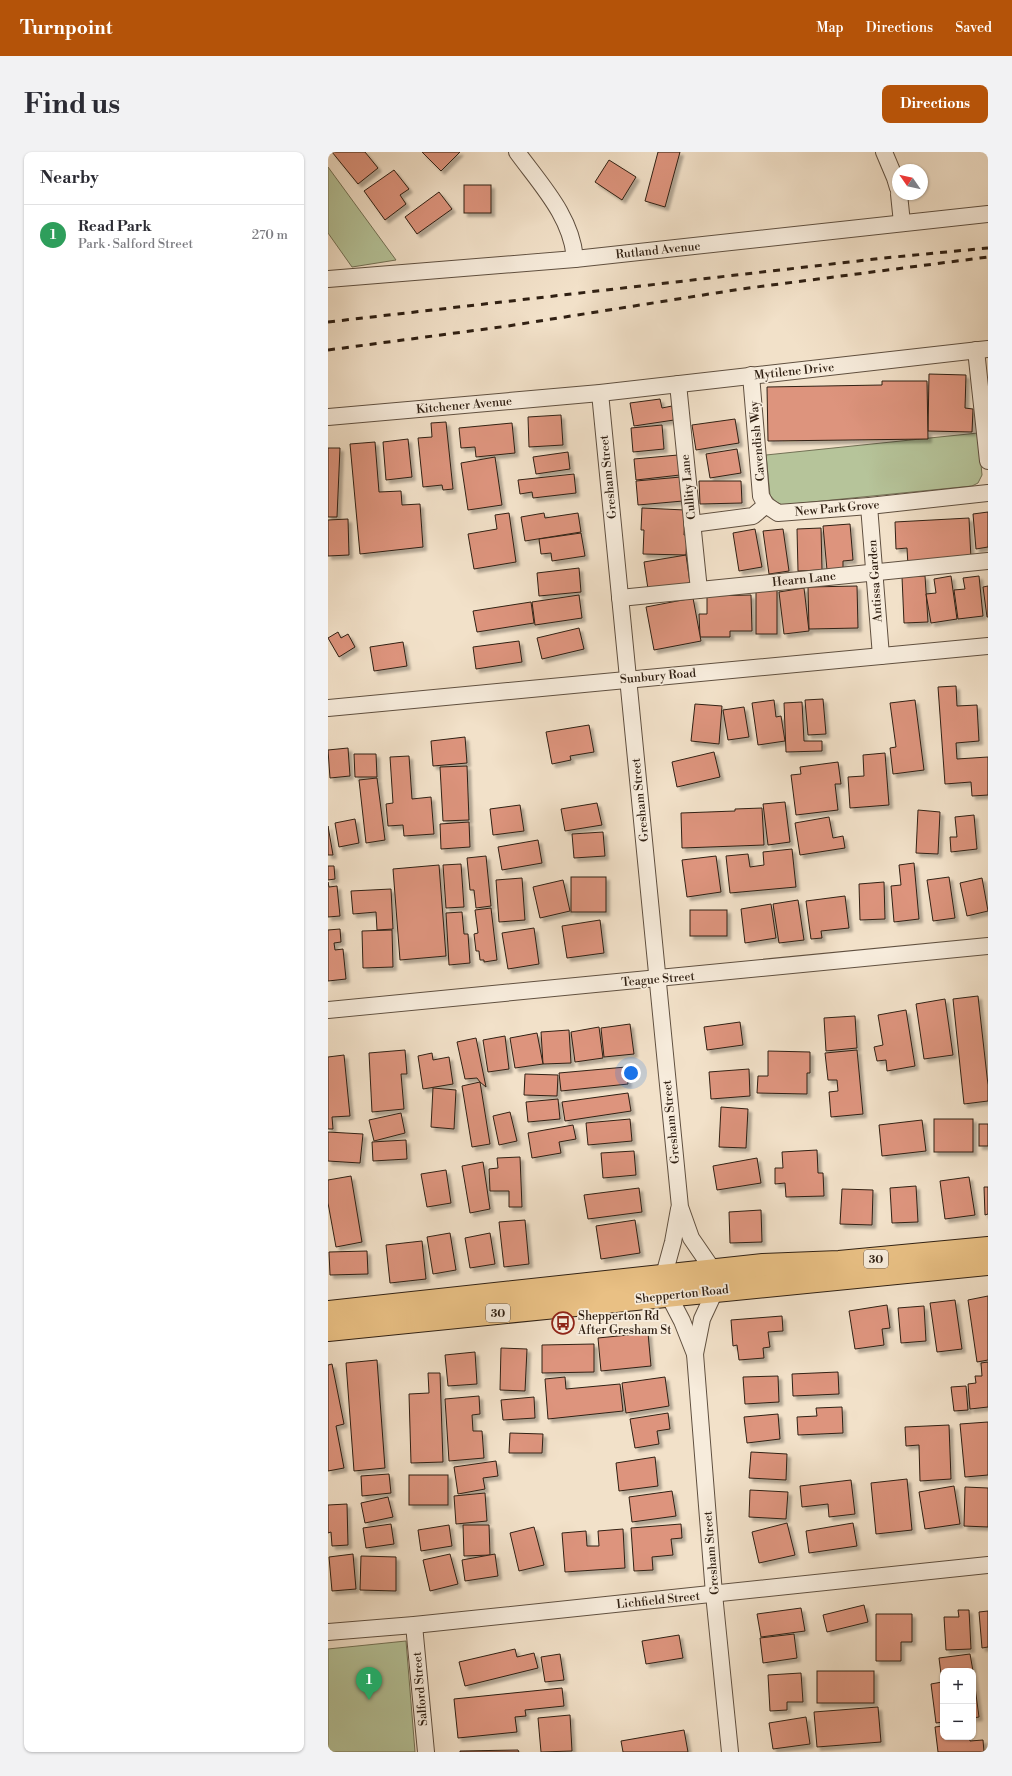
<!DOCTYPE html>
<html lang="en">
<head>
<meta charset="utf-8">
<style>
	:root { --surface:#fff; --page:#f2f2f3; --text:#2b2b33; --muted:#7c7c81; --line:#e1e1e2; --accent:#b45309 }
	body { margin:0; font-family:"Libre Bodoni",serif; background:var(--page); color:var(--text) }
	.controls { position:absolute; right:12px; bottom:12px; display:grid; overflow:hidden; border-radius:8px; box-shadow:0 1px 3px #0004 }
	.controls button { width:36px; height:36px; display:grid; place-items:center; padding:0; border:0; border-bottom:1px solid var(--line); background:var(--surface); color:var(--text); font:20px sans-serif }
	.compass { position:absolute; left:564px; top:12px; width:36px; height:36px; border-radius:50%; background:var(--surface); box-shadow:0 1px 3px #0004; rotate:304deg }
	.you { position:absolute; left:303px; top:921px; width:14px; height:14px; margin:-10px; border:3px solid #fff; border-radius:50%; background:#1a73e8; box-shadow:0 0 0 6px #1a73e833 }
	.badge { display:grid; place-items:center; width:26px; height:26px; border-radius:50%; background:var(--accent); color:#fff; font-size:13px; font-weight:700 }
	.pin { position:absolute; translate:-50% -33px; filter:drop-shadow(0 1px 2px #0008) }
	.pin::after { content:''; position:absolute; top:21px; width:14px; height:12px; background:inherit; clip-path:polygon(0 0,100% 0,50% 100%) }
	.list { margin:0; padding:0; list-style:none }
	h2 { display:flex; justify-content:space-between; align-items:center; height:52px; margin:0; padding:0 16px; font-size:17px }
	h2 small { font-size:13px; font-weight:400; color:var(--muted) }
	.list li { display:grid; grid-template-columns:26px 1fr auto; gap:12px; align-items:center; box-sizing:border-box; height:60px; padding:0 16px; border-top:1px solid var(--line) }
	.list b { display:block; font-size:15px; white-space:nowrap }
	.list p { margin:0; font-size:13px; white-space:nowrap; color:var(--muted) }
	.list em { font-size:13px; font-style:normal; color:var(--muted) }
	.map { position:relative; flex:none; width:660px; height:1600px; overflow:hidden; border-radius:8px }
	header { display:flex; align-items:center; gap:24px; box-sizing:border-box; height:56px; padding:0 20px; background:var(--accent); color:#fff }
	header strong { font-size:19px }
	nav { display:flex; gap:22px; margin-inline-start:auto; font-size:14px }
	.intro { display:flex; align-items:center; justify-content:space-between; box-sizing:border-box; height:96px; padding:0 24px }
	h1 { margin:0; font-size:28px }
	.button { padding:10px 18px; border-radius:8px; background:var(--accent); color:#fff; font-size:14px; font-weight:700 }
	main { display:flex; gap:24px; padding:0 24px }
	aside { flex:1; background:var(--surface); border-radius:8px; box-shadow:0 1px 3px #0004 }
	.map>svg:first-child { display:block }
	.green { fill:#b6c49a; stroke:#737256 }
	.building { fill:#dd947d; stroke:#302013; filter:url(#shadow) }
	.lines { fill:none; stroke-linecap:round; stroke-linejoin:round }
	.street-casing { stroke:#605040; stroke-width:18 }
	.highway-casing { stroke:#302013; stroke-width:24 }
	.street { stroke:#f7ecdc; stroke-width:16 }
	.highway { stroke:#e9c084; stroke-width:22 }
	.rail { stroke:#302013; stroke-width:3; stroke-dasharray:7 7; stroke-linecap:butt }
	.labels { text-anchor:middle; stroke-width:3.5; stroke-linejoin:round; paint-order:stroke }
	.shield { fill:#f7ecdc; stroke:#6c5d4f; stroke-width:1 }
	.shield-label { font-size:11px; font-weight:bold; fill:#302013 }
	.street-label { font-size:12px; fill:#302013; stroke:#f7ecdc }
	.poi-label { font-size:12px; fill:#302013; stroke:#f7ecdc; text-anchor:start }
</style>
</head>
<body>
<header>
<strong>Turnpoint</strong>
<nav><a>Map</a><a>Directions</a><a>Saved</a></nav>
</header>
<div class="intro"><h1>Find us</h1><a class="button">Directions</a></div>
<main>
<aside>
<h2>Nearby<small></small></h2>
<ul class="list">
<li><span class="badge" style="background:#2e9e5b">1</span><div><b>Read Park</b><p>Park · Salford Street</p></div><em>270 m</em></li>
</ul>
</aside>
<div class="map">
<svg width="660" height="1600" viewBox="0 0 660 1600">
	<defs>
		<filter id="shadow"><feDropShadow dx="3.5" dy="3.5" stdDeviation="1" flood-color="#0004"/></filter>
	</defs>
	<rect width="100%" height="100%" fill="#f2e1c9"/>
	<filter id="stains"><feTurbulence type="fractalNoise" baseFrequency=".005" numOctaves="4"/><feColorMatrix values="0 0 0 0 .2 0 0 0 0 .09 0 0 0 0 .02 0 0 0 .5 -.17"/></filter>
	<radialGradient id="worn" r=".72"><stop offset=".6" stop-color="#630" stop-opacity="0"/><stop offset="1" stop-color="#630" stop-opacity=".3"/></radialGradient>
	<g class="green">
		<path d="M0,15L68,108L24,115L0,81Z"/>
		<path d="M650,281L654,323L650,331L644,334L454,353L447,349L442,343L438,303Z"/>
		<path d="M78,1489L87,1600H0V1497Z"/>
	</g>
	<g class="building">
		<path d="M4,0H37L50,16L30,32Z"/>
		<path d="M94,0H132L113,19Z"/>
		<path d="M330,0H352L337,55L317,49Z"/>
		<path d="M281,8L308,25L294,48L267,30Z"/>
		<path d="M66,18L81,37L72,43L78,52L57,68L36,39Z"/>
		<rect x="136" y="33" width="27" height="28"/>
		<path d="M111,40L124,57L89,82L77,65Z"/>
		<path d="M601,222L638,223L637,256L645,257L644,280L600,279Z"/>
		<path d="M554,229H599L600,287L440,289L439,235L554,233Z"/>
		<path d="M332,247L334,256L344,254L346,268L306,274L302,251Z"/>
		<path d="M233,263L235,293L201,295L200,265Z"/>
		<path d="M407,267L411,291L368,298L364,273Z"/>
		<path d="M118,270L125,337L115,338L114,333L95,335L90,286L104,285L103,271Z"/>
		<path d="M184,271L187,301L148,305L147,295L133,296L131,276Z"/>
		<path d="M334,273L336,297L305,300L303,276Z"/>
		<path d="M80,287L84,325L58,328L55,290Z"/>
		<path d="M47,290L51,340L73,339L74,353L92,352L95,395L32,402L22,292Z"/>
		<path d="M0,296H12L9,365H0Z"/>
		<path d="M409,297L413,321L382,326L378,302Z"/>
		<path d="M240,300L242,317L208,322L205,305Z"/>
		<path d="M350,303L352,323L308,328L306,307Z"/>
		<path d="M167,305L174,353L140,358L133,311Z"/>
		<path d="M246,322L248,341L205,346L204,340L192,342L190,328Z"/>
		<path d="M353,325L355,349L310,353L308,329Z"/>
		<path d="M371,329H413L414,351L372,352Z"/>
		<path d="M314,356L357,358L356,383H359L358,403L315,402L316,378H313Z"/>
		<path d="M660,360V395L648,397L645,362Z"/>
		<path d="M181,361L188,410L146,417L140,382L169,377L167,363Z"/>
		<path d="M216,361L217,366L250,361L253,380L197,389L193,365Z"/>
		<path d="M641,366L643,407L580,414L579,396L568,397L567,370Z"/>
		<path d="M20,367L21,403L0,404V368Z"/>
		<path d="M522,372L525,408L515,409V416L499,418L495,374Z"/>
		<path d="M493,376L494,418L470,419L469,377Z"/>
		<path d="M427,377L434,415L411,419L405,381Z"/>
		<path d="M455,377L461,419L441,422L435,379Z"/>
		<path d="M253,381L257,404L224,409L223,401L213,402L211,387Z"/>
		<path d="M358,403L362,431L320,437L316,410Z"/>
		<path d="M251,416L253,440L211,444L209,421Z"/>
		<path d="M597,424L600,470L576,471L574,425Z"/>
		<path d="M623,424L629,467L603,471L598,442L608,441L606,427Z"/>
		<path d="M651,424L655,464L630,467L626,438L637,437L635,426Z"/>
		<path d="M529,434L530,476L481,477L480,435Z"/>
		<path d="M660,434V465H659L655,435Z"/>
		<rect x="428" y="436" width="21" height="46"/>
		<path d="M476,436L481,479L456,482L451,440Z"/>
		<path d="M251,443L254,466L207,473L204,450Z"/>
		<path d="M423,443L424,479H402V485H372L371,462H379V444Z"/>
		<path d="M365,446L373,489L326,498L318,455Z"/>
		<path d="M203,450L206,471L149,480L145,459Z"/>
		<path d="M251,476L256,497L214,507L209,486Z"/>
		<path d="M10,480L13,486L20,482L27,495L11,505L0,486Z"/>
		<path d="M191,489L194,510L148,517L145,495Z"/>
		<path d="M75,490L79,514L46,519L42,495Z"/>
		<path d="M628,534L629,554L649,553L651,589L628,591L629,607L660,605V643L644,644L643,630L617,632L610,535Z"/>
		<path d="M495,547L498,582L480,583L477,548Z"/>
		<path d="M446,548L448,565L453,564L457,589L430,593L424,551Z"/>
		<path d="M587,548L596,618L565,622L562,596L568,595L562,551Z"/>
		<path d="M474,550L476,589H494V599L458,600L456,551Z"/>
		<path d="M367,552L394,554L391,592L363,589Z"/>
		<path d="M416,555L421,585L400,588L395,558Z"/>
		<path d="M261,573L266,600L242,604L243,608L224,612L218,580Z"/>
		<path d="M137,585L139,611L105,614L103,589Z"/>
		<path d="M20,596L22,624L2,626L0,598Z"/>
		<path d="M386,600L392,625L349,635L344,610Z"/>
		<path d="M557,601L561,653L522,656L520,625L536,624L535,603Z"/>
		<path d="M26,602H48L49,625H27Z"/>
		<path d="M81,604L84,647L103,645L106,682L76,684L75,673L60,674L58,652L65,651L62,605Z"/>
		<path d="M510,610L513,632H507L510,658L468,663L463,623L473,622L472,615Z"/>
		<path d="M139,614L141,668L115,669L112,615Z"/>
		<path d="M49,626L57,688L38,691L31,628Z"/>
		<path d="M457,650L462,690L440,693L435,652Z"/>
		<path d="M269,651L274,673L237,679L233,657Z"/>
		<path d="M192,653L196,679L165,683L162,657Z"/>
		<path d="M434,656L436,693L354,696L353,661L407,659V657Z"/>
		<path d="M590,658L612,660L610,702L588,701Z"/>
		<path d="M646,663L649,697L623,700L622,685H629L627,665Z"/>
		<path d="M501,665L505,686L515,684L517,696L472,703L467,671Z"/>
		<path d="M27,667L31,691L11,695L7,671Z"/>
		<path d="M141,670L142,695L113,697L112,672Z"/>
		<path d="M0,674L5,703H0Z"/>
		<path d="M275,680L277,704L246,706L244,682Z"/>
		<path d="M210,688L214,711L174,718L170,695Z"/>
		<path d="M464,697L468,735L402,741L398,704L420,702L422,715L436,713L435,700Z"/>
		<path d="M158,704L163,754L148,756L146,738H142L139,706Z"/>
		<path d="M388,704L393,740L359,745L354,708Z"/>
		<path d="M586,711L591,767L566,770L563,734L573,733L571,713Z"/>
		<path d="M133,712L136,755L118,756L115,713Z"/>
		<path d="M111,713L118,804L72,808L65,717Z"/>
		<path d="M0,714H6L7,727L0,728Z"/>
		<rect x="243" y="725" width="35" height="35"/>
		<path d="M621,725L627,766L605,769L599,728Z"/>
		<path d="M194,726L197,768L171,770L168,728Z"/>
		<path d="M654,726L660,759L639,764L632,731Z"/>
		<path d="M235,728L242,759L212,766L205,735Z"/>
		<path d="M0,730L1,735L9,734L12,764L0,765Z"/>
		<path d="M556,730L557,767L532,768L531,732Z"/>
		<path d="M63,737L65,777L49,778L48,760L25,762L23,739Z"/>
		<path d="M517,744L521,776L493,779L494,786L483,787L478,749Z"/>
		<path d="M470,748L476,788L451,791L445,752Z"/>
		<path d="M443,752L448,786L417,791L413,757Z"/>
		<path d="M163,756L169,808L156,810V808H152L151,799H148L146,782L150,781L147,758Z"/>
		<rect x="362" y="758" width="37" height="26"/>
		<path d="M134,760L136,782H140L142,811L121,813L118,761Z"/>
		<path d="M272,768L276,801L239,806L234,774Z"/>
		<path d="M206,776L211,812L180,817L174,781Z"/>
		<path d="M12,777L13,790L6,791L7,798L15,797L18,827L0,829V778Z"/>
		<path d="M64,778L65,815L35,816L34,779Z"/>
		<path d="M650,844L660,933V949L636,952L625,847Z"/>
		<path d="M617,847L625,903L596,907L588,852Z"/>
		<path d="M578,858L587,914L559,919L558,908L549,909L546,895L555,893L550,863Z"/>
		<path d="M527,864L529,896L498,899L496,866Z"/>
		<path d="M412,870L415,893L379,898L376,875Z"/>
		<path d="M302,872L306,902L276,905L273,876Z"/>
		<path d="M271,875L275,906L247,910L243,880Z"/>
		<path d="M241,878L243,911L215,912L213,880Z"/>
		<path d="M209,881L215,912L187,916L182,886Z"/>
		<path d="M177,884L181,917L160,920L155,888Z"/>
		<path d="M148,886L158,935L152,930L149,926L137,927L129,890Z"/>
		<path d="M77,898L79,922H73L76,957L44,960L41,901Z"/>
		<path d="M529,898L535,962L503,965L501,940L510,939L509,928H500L497,901Z"/>
		<path d="M440,899L482,900V921H479V942L429,941L430,924H440Z"/>
		<path d="M104,901L105,908L121,905L125,932L95,937L90,904Z"/>
		<path d="M16,903L22,964L4,965L5,977H0V905Z"/>
		<path d="M298,915L300,932L233,939L231,921Z"/>
		<path d="M421,917L422,944L383,947L381,920Z"/>
		<path d="M197,922L230,923L229,944L196,943Z"/>
		<path d="M152,930L162,992L144,995L134,934Z"/>
		<path d="M105,936L128,938L126,977L103,975Z"/>
		<path d="M300,941L303,959L237,969L234,950Z"/>
		<path d="M230,947L232,967L200,970L198,950Z"/>
		<path d="M393,955L420,957L418,996L391,995Z"/>
		<path d="M182,960L189,989L171,993L165,964Z"/>
		<path d="M73,961L77,981L46,989L41,968Z"/>
		<path d="M302,967L304,989L260,993L258,971Z"/>
		<rect x="606" y="967" width="39" height="33"/>
		<path d="M594,968L598,999L554,1004L551,973Z"/>
		<rect x="651" y="972" width="9" height="22"/>
		<path d="M245,973L248,987L231,990L233,1001L204,1006L200,981Z"/>
		<path d="M0,980L35,982L32,1011L0,1009Z"/>
		<path d="M78,988L79,1007L45,1009L44,990Z"/>
		<path d="M489,998L490,1021H495L496,1044L458,1045L457,1031L447,1032V1016H455L454,1000Z"/>
		<path d="M306,999L308,1023L275,1026L273,1001Z"/>
		<path d="M192,1005L194,1055H181V1039H162L161,1017L170,1016L169,1006Z"/>
		<path d="M429,1006L433,1031L389,1038L385,1014Z"/>
		<path d="M155,1010L162,1057L142,1061L134,1014Z"/>
		<path d="M118,1018L123,1051L99,1055L93,1022Z"/>
		<path d="M23,1024L34,1090L8,1095L0,1051V1028Z"/>
		<path d="M641,1025L647,1063L617,1067L612,1029Z"/>
		<path d="M588,1034L590,1070L564,1071L562,1036Z"/>
		<path d="M656,1035H660V1062L657,1063Z"/>
		<path d="M311,1036L314,1060L260,1067L256,1043Z"/>
		<path d="M514,1037L545,1038L544,1073L512,1072Z"/>
		<path d="M433,1058L434,1090L402,1091L401,1060Z"/>
		<path d="M197,1068L201,1112L176,1115L171,1070Z"/>
		<path d="M307,1068L312,1101L273,1107L268,1074Z"/>
		<path d="M122,1081L128,1118L105,1122L99,1085Z"/>
		<path d="M162,1081L167,1112L142,1116L137,1086Z"/>
		<path d="M94,1089L98,1127L62,1131L58,1093Z"/>
		<path d="M39,1099L40,1122L2,1123L1,1100Z"/>
		<path d="M660,1144V1208L649,1210L640,1148Z"/>
		<path d="M627,1148L634,1197L609,1200L602,1151Z"/>
		<path d="M559,1153L562,1176L554,1177L556,1193L527,1197L521,1159Z"/>
		<path d="M596,1154L598,1189L573,1191L570,1156Z"/>
		<path d="M454,1164L455,1179L440,1180L442,1195L435,1196L436,1206L411,1208L409,1193L405,1194L403,1168Z"/>
		<path d="M320,1181L323,1214L273,1219L270,1186Z"/>
		<path d="M266,1192V1220L214,1221V1193Z"/>
		<path d="M173,1196L199,1197L197,1239L172,1238Z"/>
		<path d="M147,1200L149,1232L120,1234L117,1203Z"/>
		<path d="M49,1208L57,1316L26,1319L18,1211Z"/>
		<path d="M660,1210V1255L642,1257L640,1232L648,1231L647,1224H654L653,1211Z"/>
		<path d="M4,1212L16,1272L8,1274L16,1316L0,1319V1213Z"/>
		<path d="M510,1220L511,1242L465,1244L464,1222Z"/>
		<path d="M100,1221H112L115,1310L83,1311L81,1242L101,1241Z"/>
		<path d="M450,1224L451,1250L417,1252L415,1225Z"/>
		<path d="M237,1225L238,1237L292,1232L295,1259L220,1267L217,1227Z"/>
		<path d="M337,1225L341,1254L298,1261L294,1231Z"/>
		<path d="M638,1234L640,1258L626,1259L623,1235Z"/>
		<path d="M151,1244L152,1262L144,1263L145,1279H154L156,1306L121,1309L117,1247Z"/>
		<path d="M206,1245L207,1266L175,1268L173,1248Z"/>
		<path d="M514,1255L515,1281L470,1283L469,1265L489,1264L488,1256Z"/>
		<path d="M340,1261L342,1277L329,1279L331,1292L307,1296L302,1267Z"/>
		<path d="M450,1262L452,1287L419,1291L416,1265Z"/>
		<path d="M660,1270V1323L637,1325L632,1272Z"/>
		<path d="M621,1273L623,1327L592,1329L591,1293L578,1294L577,1275Z"/>
		<path d="M182,1281L215,1282L214,1301H181Z"/>
		<path d="M423,1300L459,1302L458,1328L421,1326Z"/>
		<path d="M327,1305L330,1334L291,1339L288,1311Z"/>
		<path d="M168,1309L170,1324L155,1326L157,1337L130,1342L126,1315Z"/>
		<path d="M61,1322L63,1341L34,1344L33,1324Z"/>
		<rect x="81" y="1323" width="39" height="30"/>
		<path d="M579,1327L584,1378L548,1382L543,1331Z"/>
		<path d="M523,1328L527,1362L501,1365L500,1352L474,1355L472,1334Z"/>
		<path d="M626,1334L632,1372L597,1377L591,1340Z"/>
		<path d="M637,1335L660,1336V1375L636,1374Z"/>
		<path d="M422,1338L460,1340L458,1367L421,1365Z"/>
		<path d="M344,1339L348,1364L304,1370L301,1345Z"/>
		<path d="M157,1341L159,1369L128,1372L126,1344Z"/>
		<path d="M60,1345L65,1365L37,1371L33,1351Z"/>
		<path d="M19,1352L20,1393L4,1394L3,1380L0,1381V1353Z"/>
		<path d="M459,1371L467,1403L431,1411L424,1380Z"/>
		<path d="M525,1371L529,1394L481,1401L478,1379Z"/>
		<path d="M63,1372L66,1392L38,1396L35,1376Z"/>
		<path d="M353,1372L354,1386L343,1387L345,1403L324,1405L325,1418L306,1419L303,1376Z"/>
		<path d="M121,1373L124,1394L93,1399L90,1378Z"/>
		<path d="M135,1373H161L162,1403L136,1404Z"/>
		<path d="M206,1375L216,1413L191,1419L182,1381Z"/>
		<path d="M295,1377L297,1416L237,1420L234,1381L258,1379L259,1394H271L270,1379Z"/>
		<path d="M25,1402L28,1437L4,1439L1,1405Z"/>
		<path d="M122,1402L130,1432L102,1439L95,1408Z"/>
		<path d="M167,1402L170,1424L137,1429L134,1408Z"/>
		<path d="M33,1404L68,1405V1439L32,1438Z"/>
		<path d="M536,1453L540,1470L499,1480L495,1463Z"/>
		<path d="M473,1456L477,1479L433,1485L429,1462Z"/>
		<path d="M630,1458H641L643,1497L618,1498L616,1465H631Z"/>
		<path d="M660,1459V1495L654,1496L651,1460Z"/>
		<path d="M548,1462H584V1490H573V1509H548Z"/>
		<path d="M466,1482L469,1506L435,1511L432,1486Z"/>
		<path d="M351,1483L355,1506L318,1512L314,1489Z"/>
		<path d="M187,1497L189,1505L206,1501L210,1516L137,1534L131,1510Z"/>
		<path d="M232,1502L236,1528L217,1530L213,1505Z"/>
		<path d="M642,1502L645,1519H615V1570L608,1571L603,1532L614,1530L611,1506Z"/>
		<rect x="489" y="1519" width="57" height="32"/>
		<path d="M645,1520L651,1565L645,1566Z"/>
		<path d="M473,1521L475,1550H459V1558L442,1559L440,1523Z"/>
		<path d="M234,1536L236,1554L197,1558L198,1564L187,1565L189,1580L130,1586L126,1547Z"/>
		<path d="M550,1555L553,1590L489,1595L486,1560Z"/>
		<path d="M242,1563L244,1599L213,1600L210,1566Z"/>
		<path d="M478,1565L482,1592L445,1597L441,1571Z"/>
		<path d="M615,1574V1585H641L642,1589L655,1588L656,1600H610L607,1575Z"/>
		<path d="M356,1578L360,1600H295L293,1589Z"/>
		<path d="M190,1598L191,1600H132V1599Z"/>
	</g>
	<g class="lines">
		<g class="street-casing">
			<g id="street">
				<path d="M189,0C213,33 244,65 247,107"/>
				<path d="M556,0L567,26L570,36"/>
				<path d="M571,42L574,71"/>
				<path d="M0,127L247,107L660,62"/>
				<path d="M648,198L660,309"/>
				<path d="M423,223L433,344L438,353"/>
				<path d="M350,232L371,438"/>
				<path d="M272,241L352,1055L363,1086L385,1118"/>
				<path d="M0,265L272,241L660,197"/>
				<path d="M541,354L553,504"/>
				<path d="M364,372L425,364L438,353L450,361L541,354L660,341"/>
				<path d="M292,446L660,409"/>
				<path d="M0,556L660,494"/>
				<path d="M0,858L660,794"/>
				<path d="M336,1123L345,1090L351,1057"/>
				<path d="M341,1144L354,1169L367,1202L386,1442L402,1600"/>
				<path d="M367,1202L374,1167L387,1139"/>
				<path d="M86,1473L98,1600"/>
				<path d="M0,1480L86,1473L660,1413"/>
			</g>
		</g>
		<g class="highway-casing">
			<g id="highway">
				<path d="M0,1160L435,1113L511,1110L660,1096"/>
				<path d="M0,1178C220,1156 440,1133 660,1112"/>
			</g>
		</g>
		<use href="#street" class="street"/>
		<use href="#highway" class="highway"/>
		<g class="rail">
			<path d="M0,170L556,106L660,96"/>
			<path d="M0,198L180,174L413,137L660,105"/>
		</g>
	</g>
	<defs>
		<g id="bus-ring" transform="scale(1.15)"><circle r="9.5" fill="#f7ecdc" stroke="#8f2418" stroke-width="1.5"/><path d="M-5-6H5V4H4V6H2V4H-2V6H-4V4H-5ZM-3.5-4V0h7V-4ZM-3.5 1.2v1.5H-2V1.2ZM2 1.2v1.5H3.5V1.2Z" fill="#8f2418"/></g>
	</defs>
	<g fill-rule="evenodd">
		<use href="#bus-ring" x="235" y="1171"/>
	</g>
	<g class="labels">
		<g class="shield">
			<rect x="536" y="1098" width="24" height="18" rx="3"/>
			<rect x="158" y="1152" width="24" height="18" rx="3"/>
		</g>
		<g class="shield-label">
			<text x="548" y="1111">30</text>
			<text x="170" y="1165">30</text>
		</g>
		<g class="street-label">
			<text transform="translate(330 98) rotate(-6)" y="4">Rutland Avenue</text>
			<text transform="translate(466 219) rotate(-6)" y="4">Mytilene Drive</text>
			<text transform="translate(136 253) rotate(-5)" y="4">Kitchener Avenue</text>
			<text transform="translate(429 289) rotate(-95)" y="4">Cavendish Way</text>
			<text transform="translate(280 325) rotate(-96)" y="4">Gresham Street</text>
			<text transform="translate(360 335) rotate(-96)" y="4">Cullity Lane</text>
			<text transform="translate(509 356) rotate(-5)" y="4">New Park Grove</text>
			<text transform="translate(476 427) rotate(-6)" y="4">Hearn Lane</text>
			<text transform="translate(547 429) rotate(-94)" y="4">Antissa Garden</text>
			<text transform="translate(330 524) rotate(-5)" y="4">Sunbury Road</text>
			<text transform="translate(312 648) rotate(-96)" y="4">Gresham Street</text>
			<text transform="translate(330 827) rotate(-5)" y="4">Teague Street</text>
			<text transform="translate(343 970) rotate(-96)" y="4">Gresham Street</text>
			<text transform="translate(354 1142) rotate(-6)" y="4">Shepperton Road</text>
			<text transform="translate(383 1401) rotate(-95)" y="4">Gresham Street</text>
			<text transform="translate(330 1448) rotate(-6)" y="4">Lichfield Street</text>
			<text transform="translate(92 1537) rotate(-95)" y="4">Salford Street</text>
		</g>
		<g class="poi-label">
			<text x="250" y="1168">Shepperton Rd<tspan x="250" dy="14">After Gresham St</tspan></text>
		</g>
	</g>
	<rect width="100%" height="100%" filter="url(#stains)"/>
	<rect width="100%" height="100%" fill="url(#worn)"/>
</svg>
<div class="controls">
<button>+</button>
<button>−</button>
</div>
<svg class="compass" viewBox="-18 -18 36 36"><path d="M0-13l5 13h-10z" fill="#e53935"/><path d="M0 13l5-13h-10z" fill="#7c7c81"/></svg>
<div class="you"></div>
<div class="pin badge" style="left:41px;top:1548px;background:#2e9e5b">1</div>
</div>
</main>
</body>
</html>
